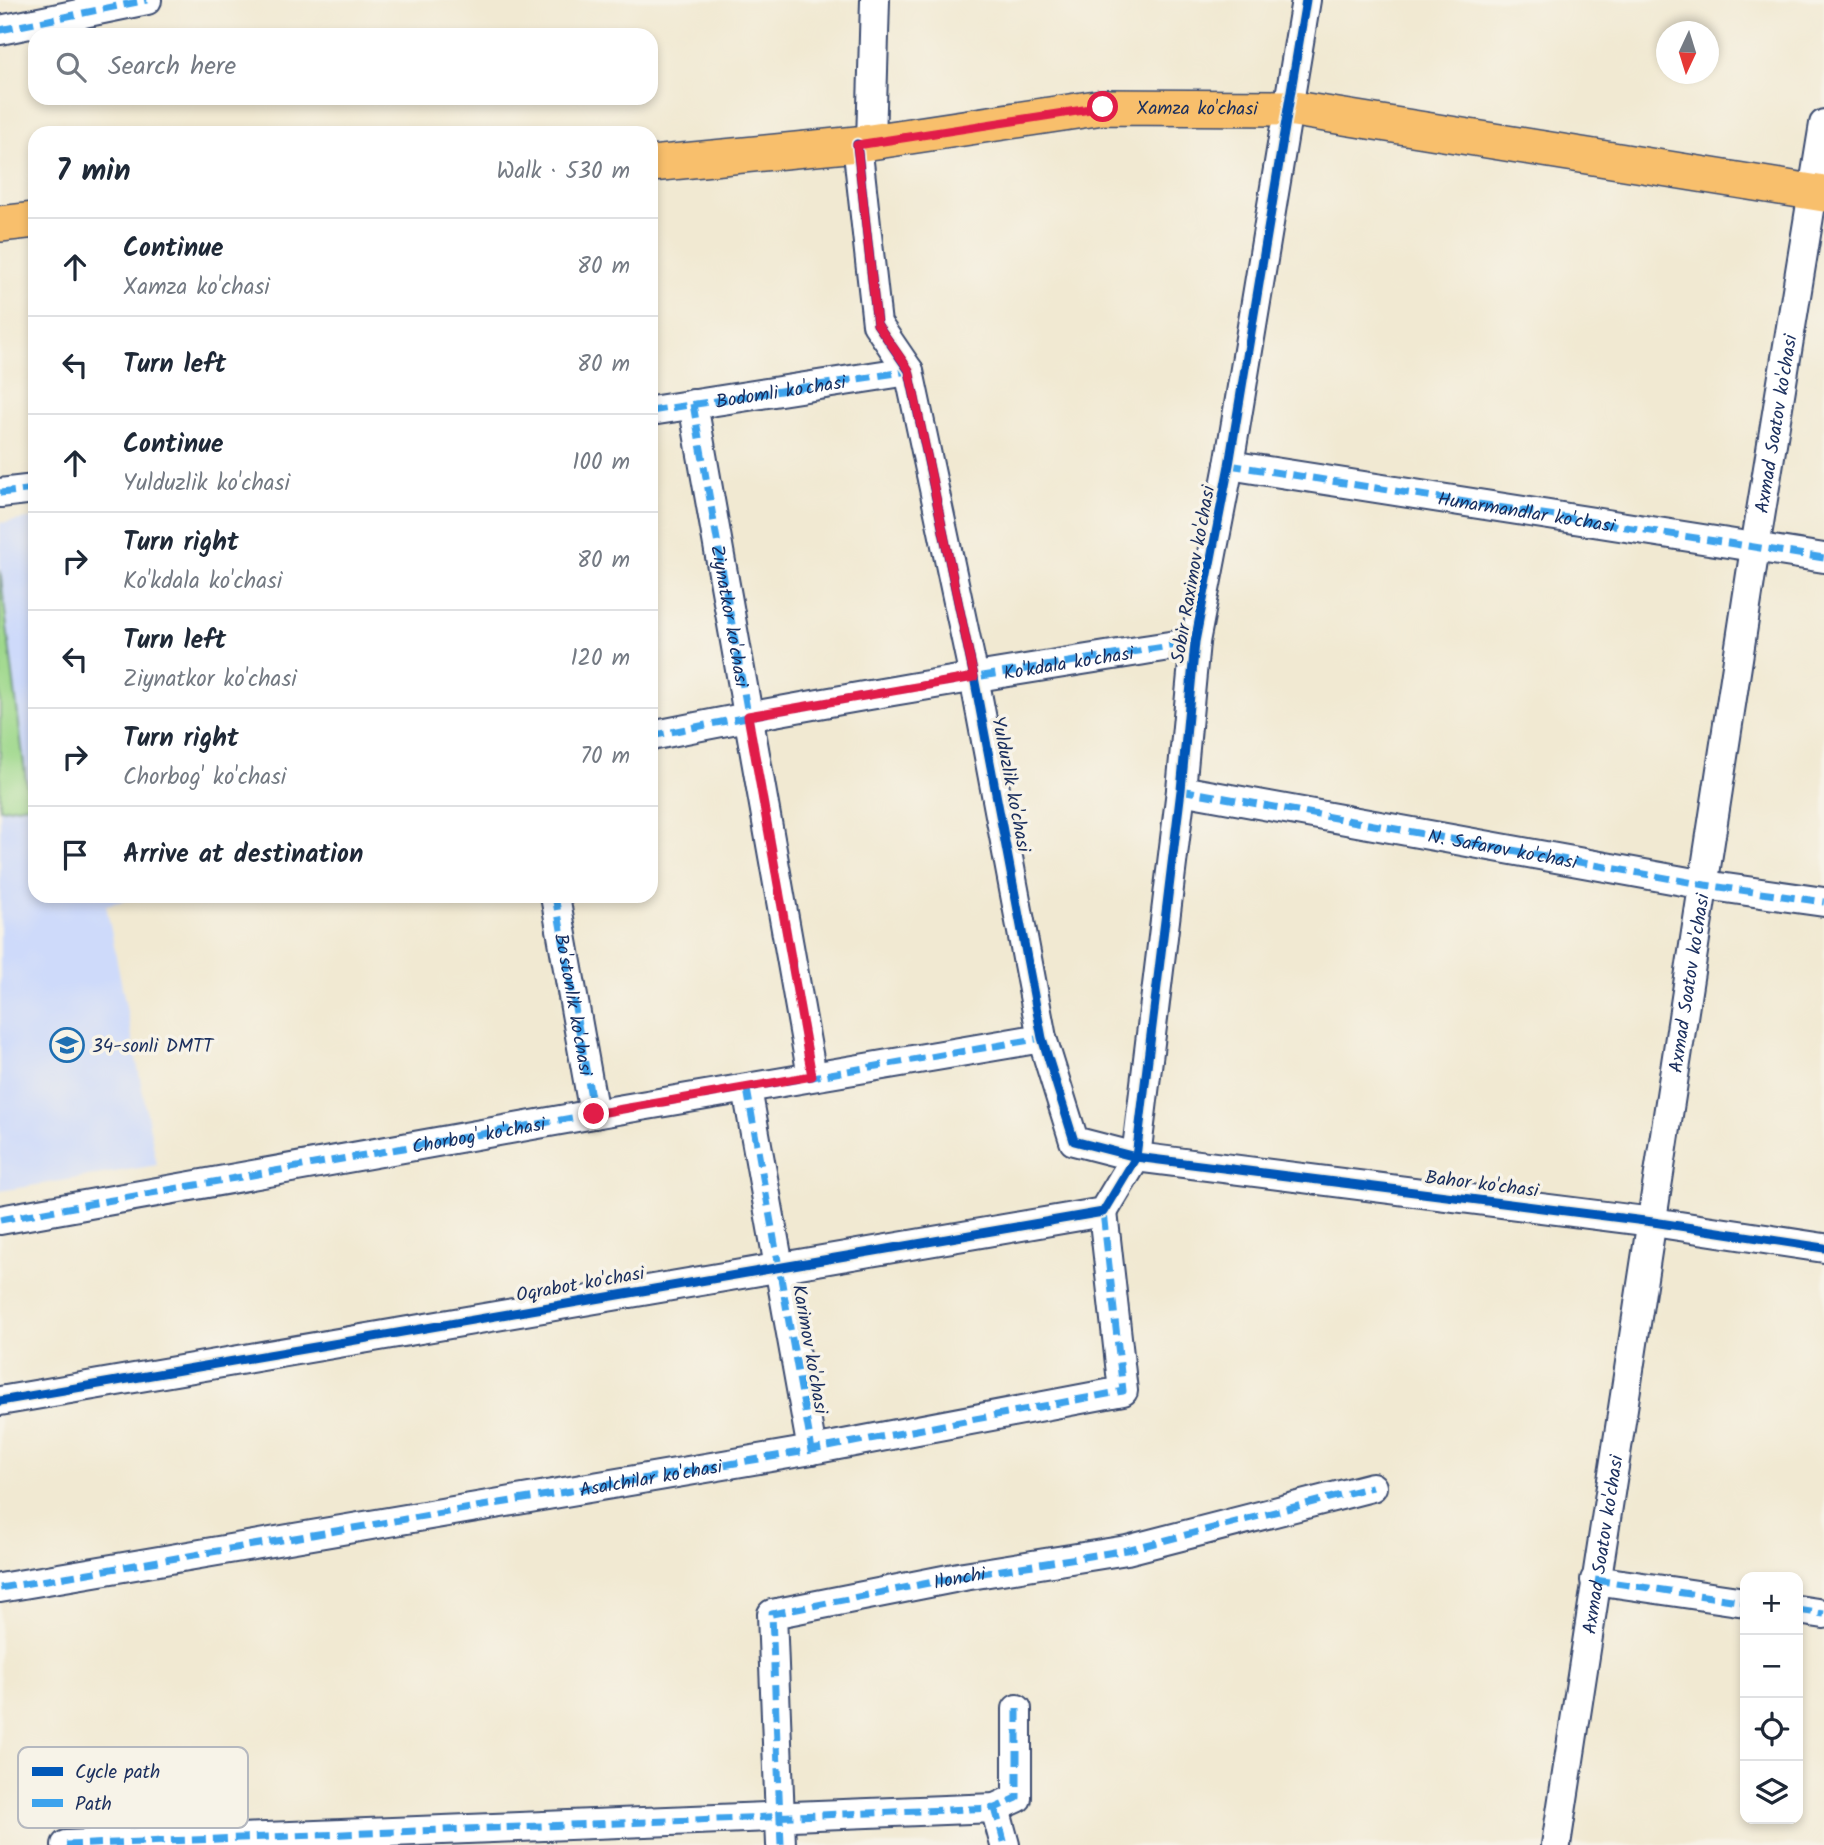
<!DOCTYPE html>
<html lang="en">
<head>
<meta charset="utf-8">
<style>
	:root { --surface:#fff; --page:#f2f2f3; --text:#1f2937; --muted:#747a83; --line:#e0e1e3 }
	body { margin:0; font-family:Kalam,sans-serif; background:var(--page); color:var(--text) }
	.controls { position:absolute; right:21px; bottom:21px; display:grid; overflow:hidden; border-radius:14px; box-shadow:0 4px 10px #0003 }
	.controls button { width:63px; height:63px; display:grid; place-items:center; padding:0; border:0; border-bottom:2px solid var(--line); background:var(--surface); color:var(--text); font:35px sans-serif }
	.compass { position:absolute; left:1656px; top:21px; width:63px; height:63px; border-radius:50%; background:var(--surface); box-shadow:0 4px 10px #0003; rotate:184deg }
	.stop { position:absolute; width:21px; height:21px; margin:-16px; border:5px solid #e11d48; border-radius:50%; background:#fff }
	.stop.end { background:#e11d48; border-color:#fff; box-shadow:0 2px 7px #0008 }
	.list { margin:0; padding:0; list-style:none }
	h2 { display:flex; justify-content:space-between; align-items:center; height:91px; margin:0; padding:0 28px; font-size:30px }
	h2 small { font-size:23px; font-weight:400; color:var(--muted) }
	.list li { display:grid; grid-template-columns:46px 1fr auto; gap:21px; align-items:center; box-sizing:border-box; height:98px; padding:0 28px; border-top:2px solid var(--line) }
	.list b { display:block; font-size:26px; white-space:nowrap }
	.list p { margin:0; font-size:23px; white-space:nowrap; color:var(--muted) }
	.list em { font-size:23px; font-style:normal; color:var(--muted) }
	.icon { flex:none; width:38px; height:38px; fill:none; stroke:currentColor; stroke-width:2; stroke-linecap:round; stroke-linejoin:round }
	.map { position:relative; flex:none; width:1824px; height:1845px; overflow:hidden }
	.search { position:absolute; background:var(--surface); box-shadow:0 4px 10px #0003; left:28px; top:28px; width:630px; height:77px; display:flex; align-items:center; gap:18px; box-sizing:border-box; padding:0 24px; border-radius:21px; color:var(--muted); font-size:26px }
	.panel { position:absolute; background:var(--surface); box-shadow:0 4px 10px #0003; left:28px; top:126px; width:630px; height:777px; border-radius:21px }
	.map>svg:first-child { display:block }
	.built { fill:#cedafa }
	.green { fill:#9ed88b; stroke:#5c8474; stroke-width:2 }
	.lines { fill:none; stroke-linecap:round; stroke-linejoin:round }
	.minor-casing { stroke:#3b4b6f; stroke-width:32 }
	.major-casing { stroke:#3b4b6f; stroke-width:38 }
	.minor { stroke:#fff; stroke-width:28 }
	.major { stroke:#f8bf6c; stroke-width:35 }
	.quiet { stroke:#3da3ed; stroke-width:7; stroke-dasharray:14 7; stroke-linecap:butt }
	.cycleway-casing { stroke:#f7f3e8; stroke-width:13 }
	.cycleway { stroke:#0057b8; stroke-width:9 }
	.route { stroke:#e11d48; stroke-width:9 }
	.labels { text-anchor:middle; stroke-width:7; stroke-linejoin:round; paint-order:stroke }
	.street-label { font-size:19px; fill:#1b2f5e; stroke:#f7f3e8 }
	.poi-label { font-size:19px; fill:#1b2f5e; stroke:#f7f3e8; text-anchor:start }
	.key { fill:#f7f3e8; stroke:#b5b8bf; stroke-width:2 }
	.key-label { font-size:19px; fill:#1b2f5e }
</style>
</head>
<body>
<div class="map">
<svg width="1824" height="1845" viewBox="0 0 1824 1845">
	<rect width="100%" height="100%" fill="#f7f3e8"/>
	<filter id="ink" filterUnits="userSpaceOnUse"><feTurbulence type="fractalNoise" baseFrequency=".0143" numOctaves="2"/><feDisplacementMap in="SourceGraphic" scale="14" xChannelSelector="R" yChannelSelector="G"/><feConvolveMatrix kernelMatrix="1 2 1 2 8 2 1 2 1" color-interpolation-filters="sRGB"/></filter>
	<filter id="wash" filterUnits="userSpaceOnUse"><feTurbulence type="fractalNoise" baseFrequency=".00686" numOctaves="4" result="noise"/><feDisplacementMap in="SourceGraphic" scale="28" xChannelSelector="R" yChannelSelector="G"/><feGaussianBlur stdDeviation="1.57" result="paint"/><feColorMatrix in="noise" values="0 0 0 0 0 0 0 0 0 0 0 0 0 0 0 0 0 1.4 0 .05"/><feComposite in="paint" operator="in"/></filter>
	<g filter="url(#wash)">
		<rect width="100%" height="100%" fill="#f1e9d2"/>
		<path class="built" d="M35,518V896H146L106,905L157,1165L0,1191V523Z"/>
		<path class="green" d="M0,570L29,805L0,809Z"/>
	</g>
	<g filter="url(#ink)">
		<g class="lines">
			<g class="minor-casing">
				<g id="minor">
					<path d="M0,30L147,0"/>
					<path d="M871,142L875,0"/>
					<path d="M857,144L877,324L909,371L974,677L1042,1038L1074,1141L1136,1157L1653,1222L1824,1248"/>
					<path id="s1" d="M693,404L812,1076"/>
					<path d="M651,411L909,371"/>
					<path d="M1229,465L1824,558"/>
					<path d="M0,493L35,489"/>
					<path d="M651,736C831,699 1013,671 1195,642"/>
					<path id="s2" d="M1181,790L1705,885L1824,902"/>
					<path id="s3" d="M555,896L594,1114"/>
					<path d="M747,1089L812,1450"/>
					<path d="M0,1220L594,1114L1042,1038"/>
					<path d="M0,1401L1103,1212L1136,1157L1181,790L1195,642L1229,465L1306,0"/>
					<path d="M1595,1580L1745,1602"/>
					<path d="M0,1588L812,1450L1123,1391L1103,1212"/>
					<path d="M1798,1610L1824,1614"/>
					<path d="M995,1808L1005,1845"/>
					<path d="M66,1845L995,1808L1017,1798V1709"/>
					<path d="M781,1845L772,1614L964,1576L1127,1550L1372,1487"/>
					<path id="s4" d="M1556,1845L1755,548L1824,124"/>
				</g>
			</g>
			<g class="major-casing">
				<g id="major">
					<path id="s5" d="M651,164L857,144L1103,107L1288,108L1824,194"/>
					<path d="M0,224L35,220"/>
				</g>
			</g>
			<use href="#minor" class="minor"/>
			<use href="#major" class="major"/>
			<g class="quiet">
				<path d="M0,30L147,0"/>
				<path d="M693,404L812,1076"/>
				<path id="s6" d="M651,411L909,371L910,373"/>
				<path id="s7" d="M1229,465L1824,558"/>
				<path d="M0,493L35,489"/>
				<path id="s8" d="M651,736C831,699 1013,671 1195,642"/>
				<path d="M1181,790L1705,885L1824,902"/>
				<path d="M555,896L594,1114"/>
				<path d="M747,1089L812,1450"/>
				<path id="s9" d="M0,1220L594,1114L1042,1038"/>
				<path d="M1595,1580L1745,1602"/>
				<path id="s10" d="M0,1588L812,1450L1123,1391L1103,1212"/>
				<path d="M1798,1610L1824,1614"/>
				<path d="M995,1808L1005,1845"/>
				<path d="M66,1845L995,1808L1017,1798V1709"/>
				<path id="s11" d="M781,1845L772,1614L964,1576L1127,1550L1372,1487"/>
			</g>
			<g class="cycleway-casing">
				<g id="cycleway">
					<path d="M857,144L877,324L909,371L974,677L1042,1038L1074,1141L1136,1157L1653,1222L1824,1248"/>
					<path d="M0,1401L1103,1212L1136,1157L1181,790L1195,642L1229,465L1306,0"/>
				</g>
			</g>
			<use href="#cycleway" class="cycleway"/>
		</g>
	</g>
	<g class="lines" filter="url(#ink)">
		<path class="route" d="M594,1114L812,1076L748,716L974,677L909,370L877,324L857,145L1103,107"/>
	</g>
	<defs>
		<g id="school-ring" transform="scale(1.75)"><circle r="9.5" fill="#f7f3e8" stroke="#1f6fb2" stroke-width="1.5"/><path d="M0-5L7-2L0 1L-7-2ZM-4 1L0 2.5L4 1V4Q0 6-4 4Z" fill="#1f6fb2"/></g>
	</defs>
	<g fill-rule="evenodd">
		<use href="#school-ring" x="67" y="1045"/>
	</g>
	<g class="labels">
		<g class="street-label">
			<text dy="7" stroke="none"><textPath href="#s5" startOffset="550">Xamza ko'chasi</textPath></text>
			<text dy="7" stroke="none"><textPath href="#s6" startOffset="131">Bodomli ko'chasi</textPath></text>
			<text dy="7" stroke="none"><textPath href="#s4" startOffset="1438">Axmad Soatov ko'chasi</textPath></text>
			<text dy="7" stroke="none"><textPath href="#s7" startOffset="301">Hunarmandlar ko'chasi</textPath></text>
			<text transform="translate(1192 574) rotate(-80)" y="7">Sobir Raximov ko'chasi</text>
			<text dy="7" stroke="none"><textPath href="#s1" startOffset="215">Ziynatkor ko'chasi</textPath></text>
			<text dy="7" stroke="none"><textPath href="#s8" startOffset="424">Ko'kdala ko'chasi</textPath></text>
			<text transform="translate(1012 784) rotate(79)" y="7">Yulduzlik ko'chasi</text>
			<text dy="7" stroke="none"><textPath href="#s2" startOffset="327">N. Safarov ko'chasi</textPath></text>
			<text dy="7" stroke="none"><textPath href="#s4" startOffset="872">Axmad Soatov ko'chasi</textPath></text>
			<text dy="7" stroke="none"><textPath href="#s3" startOffset="110">Bo'stonlik ko'chasi</textPath></text>
			<text dy="7" stroke="none"><textPath href="#s9" startOffset="486">Chorbog' ko'chasi</textPath></text>
			<text transform="translate(1482 1183) rotate(7)" y="7">Bahor ko'chasi</text>
			<text transform="translate(580 1283) rotate(-10)" y="7">Oqrabot ko'chasi</text>
			<text transform="translate(811 1349) rotate(80)" y="7">Karimov ko'chasi</text>
			<text dy="7" stroke="none"><textPath href="#s10" startOffset="660">Asalchilar ko'chasi</textPath></text>
			<text dy="7" stroke="none"><textPath href="#s4" startOffset="304">Axmad Soatov ko'chasi</textPath></text>
			<text dy="7" stroke="none"><textPath href="#s11" startOffset="422">Ilonchi</textPath></text>
		</g>
		<g class="poi-label">
			<text x="92" y="1052">34-sonli DMTT</text>
		</g>
	</g>
	<rect x="18" y="1747" width="230" height="81" rx="10" class="key"/>
	<rect x="32" y="1767" width="31" height="9" fill="#0057b8"/>
	<rect x="32" y="1799" width="31" height="8" fill="#3da3ed"/>
	<g class="key-label">
		<text x="75" y="1778">Cycle path</text>
		<text x="75" y="1810">Path</text>
	</g>
</svg>
<div class="controls">
<button>+</button>
<button>−</button>
<button><svg class="icon" aria-label="locate" viewBox="0 0 24 24"><circle cx="12" cy="12" r="6"/><path d="M12 2v4M12 18v4M2 12h4M18 12h4"/></svg></button>
<button><svg class="icon" aria-label="layers" viewBox="0 0 24 24"><path d="M12 4l9 5-9 5-9-5zM3 14l9 5 9-5"/></svg></button>
</div>
<svg class="compass" viewBox="-18 -18 36 36"><path d="M0-13l5 13h-10z" fill="#e53935"/><path d="M0 13l5-13h-10z" fill="#747a83"/></svg>
<div class="stop" style="left:1103px;top:107px"></div>
<div class="stop end" style="left:594px;top:1114px"></div>
<div class="search"><svg class="icon" aria-label="search" viewBox="0 0 24 24"><circle cx="10" cy="10" r="6"/><path d="M15 15l6 6"/></svg>Search here</div>
<section class="panel">
<h2>7 min<small>Walk · 530 m</small></h2>
<ul class="list">
<li><svg class="icon" aria-label="ahead" viewBox="0 0 24 24"><path d="M12 20V5M6 11l6-6 6 6"/></svg><div><b>Continue</b><p>Xamza ko'chasi</p></div><em>80 m</em></li>
<li><svg class="icon" aria-label="left" viewBox="0 0 24 24"><path d="M17 20v-9H6M10 6l-5 5 5 5"/></svg><div><b>Turn left</b></div><em>80 m</em></li>
<li><svg class="icon" aria-label="ahead" viewBox="0 0 24 24"><path d="M12 20V5M6 11l6-6 6 6"/></svg><div><b>Continue</b><p>Yulduzlik ko'chasi</p></div><em>100 m</em></li>
<li><svg class="icon" aria-label="right" viewBox="0 0 24 24"><path d="M7 20v-9h11M14 6l5 5-5 5"/></svg><div><b>Turn right</b><p>Ko'kdala ko'chasi</p></div><em>80 m</em></li>
<li><svg class="icon" aria-label="left" viewBox="0 0 24 24"><path d="M17 20v-9H6M10 6l-5 5 5 5"/></svg><div><b>Turn left</b><p>Ziynatkor ko'chasi</p></div><em>120 m</em></li>
<li><svg class="icon" aria-label="right" viewBox="0 0 24 24"><path d="M7 20v-9h11M14 6l5 5-5 5"/></svg><div><b>Turn right</b><p>Chorbog' ko'chasi</p></div><em>70 m</em></li>
<li><svg class="icon" aria-label="arrive" viewBox="0 0 24 24"><path d="M6 21V4h12l-3 4 3 4H6"/></svg><div><b>Arrive at destination</b></div></li>
</ul>
</section>
</div>
</body>
</html>
